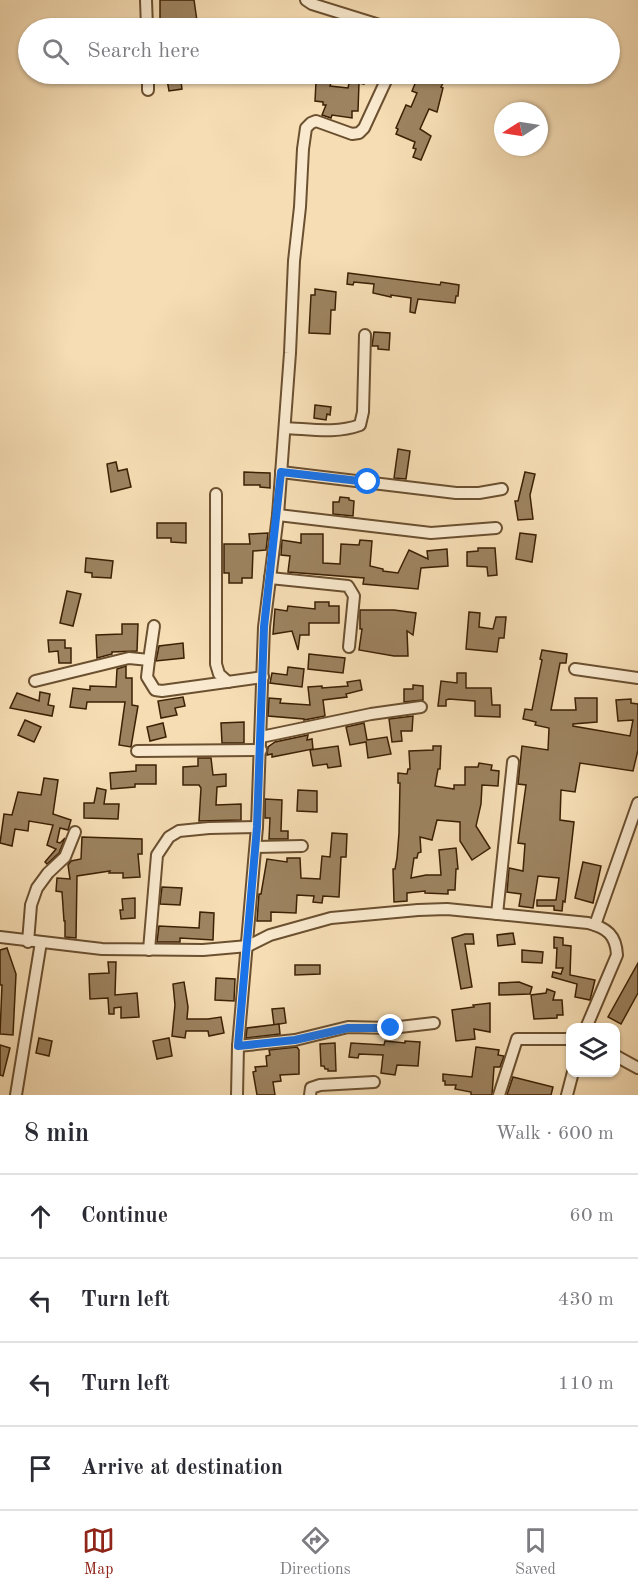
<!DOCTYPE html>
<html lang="en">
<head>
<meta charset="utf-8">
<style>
	:root { --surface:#fff; --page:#f7f7f7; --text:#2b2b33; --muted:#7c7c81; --line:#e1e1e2; --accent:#8f2418 }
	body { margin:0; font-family:"Old Standard TT",serif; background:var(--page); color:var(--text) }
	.controls { position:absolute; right:18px; bottom:18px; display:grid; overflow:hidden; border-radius:12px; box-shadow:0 2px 4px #0004 }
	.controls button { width:54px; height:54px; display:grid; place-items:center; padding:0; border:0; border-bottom:2px solid var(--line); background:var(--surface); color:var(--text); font:30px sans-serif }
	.compass { position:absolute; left:494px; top:102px; width:54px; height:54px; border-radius:50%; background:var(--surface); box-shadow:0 2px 4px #0004; rotate:258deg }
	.stop { position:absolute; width:18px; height:18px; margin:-14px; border:4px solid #1a73e8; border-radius:50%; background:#fff }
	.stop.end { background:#1a73e8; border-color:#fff; box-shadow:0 2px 6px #0008 }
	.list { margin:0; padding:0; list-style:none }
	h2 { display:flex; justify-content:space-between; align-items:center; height:78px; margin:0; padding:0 24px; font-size:26px }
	h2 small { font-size:20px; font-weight:400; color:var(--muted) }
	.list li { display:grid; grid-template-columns:39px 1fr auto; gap:18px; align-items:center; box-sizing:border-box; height:84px; padding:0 24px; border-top:2px solid var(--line) }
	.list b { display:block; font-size:22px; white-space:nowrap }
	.list em { font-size:20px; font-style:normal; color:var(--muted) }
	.icon { flex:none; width:33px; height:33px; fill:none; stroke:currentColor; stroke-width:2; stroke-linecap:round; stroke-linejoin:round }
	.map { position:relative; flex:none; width:638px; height:1095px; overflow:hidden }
	.search { position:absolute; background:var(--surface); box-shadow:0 2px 4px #0004; left:18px; right:18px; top:18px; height:66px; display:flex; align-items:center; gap:15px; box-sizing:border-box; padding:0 21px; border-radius:33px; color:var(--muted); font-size:22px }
	.sheet { height:414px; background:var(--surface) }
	nav { display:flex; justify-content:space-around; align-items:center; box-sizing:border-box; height:84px; border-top:2px solid var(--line); background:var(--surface); font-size:16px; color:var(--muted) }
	nav a { display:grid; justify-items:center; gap:3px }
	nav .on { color:var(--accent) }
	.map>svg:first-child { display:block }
	.building { fill:#9d8360; stroke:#3d2104; stroke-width:1.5 }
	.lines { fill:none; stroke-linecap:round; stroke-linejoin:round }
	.street-casing { stroke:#6b5030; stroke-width:14 }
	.street { stroke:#f9e9ce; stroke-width:10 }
	.route { stroke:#1a73e8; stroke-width:8 }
</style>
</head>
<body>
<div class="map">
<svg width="638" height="1095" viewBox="0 0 638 1095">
	<rect width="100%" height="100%" fill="#f6ddb4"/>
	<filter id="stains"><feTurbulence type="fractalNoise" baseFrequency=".00333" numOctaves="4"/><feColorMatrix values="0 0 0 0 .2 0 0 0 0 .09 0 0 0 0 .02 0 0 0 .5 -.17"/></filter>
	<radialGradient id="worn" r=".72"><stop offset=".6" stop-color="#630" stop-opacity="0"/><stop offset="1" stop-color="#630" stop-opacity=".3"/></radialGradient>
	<g class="building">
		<path d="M160,0H194L197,21L160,26Z"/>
		<path d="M166,74H180L182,89L169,91Z"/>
		<path d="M351,74H366L364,84L359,83L358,111H352V118L332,115L331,118L322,115L326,105H323V102L315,101L316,82L331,83L330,86L348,88Z"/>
		<path d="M424,74L443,83L441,87L443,88L437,112L429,109L420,129L431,136L421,160L413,157L416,149L413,148L415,142L396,134L398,129L396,128L406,105L411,107L417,93L412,91L417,79L421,80Z"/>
		<path d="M348,273L440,285L441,282L459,285L458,296H456L455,303L418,299L415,313L410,312L411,298L391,295V297L373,293L374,284L354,282L353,285L347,284Z"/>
		<path d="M315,289L336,292L335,310H331L330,334L309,333L311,295H315Z"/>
		<path d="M374,332L390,333L389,350L378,349V346H372Z"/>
		<path d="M315,405L331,407L330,415L327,414L326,420L314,418Z"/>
		<path d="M398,449L410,451L406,479L394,478Z"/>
		<path d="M116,462L118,471L127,469L131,487L111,492L107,464Z"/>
		<path d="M244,472L270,473V488L260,487V485H244Z"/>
		<path d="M525,472L535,474L530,495L533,519L518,520L515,501H518Z"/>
		<path d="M340,497L349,498V500L354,501L353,516L333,514V502H339Z"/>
		<path d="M157,523H186V543L171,542V538H157Z"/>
		<path d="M268,533L266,550L253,551L252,578H242V583H229V573H224V544H250L249,534Z"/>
		<path d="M520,533L536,535L532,562L516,559Z"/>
		<path d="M301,534H323V563L340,564L341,544L359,545L360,540L372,541L370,566L383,569V571L398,573L409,550L428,559L427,551L447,549L448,566L421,568L418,589L363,584L364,578L288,572L290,556L281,555L282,540L301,543Z"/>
		<path d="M478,548H495L497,575L488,576L487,567L467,566V552L478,551Z"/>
		<path d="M86,558L113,561L111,578L92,577V573L85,572Z"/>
		<path d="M67,591L81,594L73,626L60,623Z"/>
		<path d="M315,602H329V606H339V623H309V635H300L298,650L292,631L273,634L275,609L287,611L288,606L315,609Z"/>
		<path d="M360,610H394L416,613L413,635L407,631L408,656H394L359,650L362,629H360Z"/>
		<path d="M469,612L480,613L479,627L493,629L496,617H506L504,638H499L497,652L466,649Z"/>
		<path d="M122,624H138L137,651L112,652V654L97,658L96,635L122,634Z"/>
		<path d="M48,640H65V648H71V663H59L58,651L49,652Z"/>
		<path d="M183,643L184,658L156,661L159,646Z"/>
		<path d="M542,650L567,654L566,663H560L551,710H576L575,698H597V722L573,724V726L630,736L633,720L618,721L616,700L631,699V703L638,704V750L633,771L580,763L575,792L561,790L560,820L574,822L565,902L563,901L562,911L554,910V906H537V900H556L559,878L538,876L533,908L519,906L521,894L507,892L509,868L523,871L525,844L518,843L526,785L518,784L522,746L548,750L549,728L535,725L536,722L523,719L525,709L532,710L542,660L540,659Z"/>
		<path d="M309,654L345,658L343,673L308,669Z"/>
		<path d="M126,666V678H132V705L138,706L131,747L119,745L125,702H87L86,709L70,707L73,688L90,690V686L116,687L117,669Z"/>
		<path d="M288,667L304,669L302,687L270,683L272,673L287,675Z"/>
		<path d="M457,673H466V688H491L492,705H500V717L475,716V701L449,699L446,700V706H438L441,681L457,683Z"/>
		<path d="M360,680L362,690L346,694L347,697L323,700L325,716L304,720V719L268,716L269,698L281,699L280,703L310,705L308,687L322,686V688L348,686L347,682Z"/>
		<path d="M413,685L423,686V700L404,702V689H413Z"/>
		<path d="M40,692L50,694L48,705L54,706L52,716L10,708L17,693L39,701Z"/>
		<path d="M183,697L185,706L175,708L177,715L161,718L158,701Z"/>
		<path d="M413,716L412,731H401L402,741L392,742L389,719Z"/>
		<path d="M25,720L41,727L34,742L18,735Z"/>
		<path d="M244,722V743H222L221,723Z"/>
		<path d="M163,723L166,737L150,741L147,727Z"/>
		<path d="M364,723L367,740L387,737L391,754L368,758L366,742L350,745L346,727Z"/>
		<path d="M308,735L307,740L312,739L313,749L272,757V754L267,755L268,747L275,742Z"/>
		<path d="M338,746L341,766L328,768L327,764L313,766L310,750Z"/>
		<path d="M433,746H441L440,769H438L435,786L454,789V785H465V767H478L479,763L492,765L491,770L499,771L498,786L482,785L481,804L476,826L490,848L472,860L460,841V822L437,820L432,840L420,837L421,852L418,853L417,858H414L411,878L426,875H441L439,850L456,848L458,869H456L455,890H448V894L425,893V891L407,893V901L394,902L393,869H395L397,858L399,833L400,783H398V773L407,774L408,769H410L409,751L433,750Z"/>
		<path d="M198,758H211L213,775L226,774V786L217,787L216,805L241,804V820L199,821L201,788L199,785H183V767L198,766Z"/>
		<path d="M136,765H156V784H135V787L111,789L110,773L136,771Z"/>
		<path d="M44,778L58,780L53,814L71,820L68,830L60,828L57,842L60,843L65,838L59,853L47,864L45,862L56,849L47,845L53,825L29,821L28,831L15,829L12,846L0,843L4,814L12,815L18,792L41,795Z"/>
		<path d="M97,788L106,790L104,804H119L118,819L84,818V803H94Z"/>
		<path d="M298,790L317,791V812L297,811Z"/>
		<path d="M265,799L282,800L281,831H288V839H269L270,818H265Z"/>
		<path d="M332,833L347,834L346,857H341L339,897L323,896L322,903L313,902L314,896L297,895L296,913L271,912V921H257L259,894H261L267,859L287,862V858H300L301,878L320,879L322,856L330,857Z"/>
		<path d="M82,837L142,839V854H138L140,877L123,878V873H109L110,871L77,876L76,938L65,937V921H64L62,892L56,891L57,878L70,879L68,865L71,861L81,859Z"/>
		<path d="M583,862L601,866L593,903L575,898Z"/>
		<path d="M162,887L182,888L180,905L160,904Z"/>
		<path d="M135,898V918L121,919L120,910H123L122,899Z"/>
		<path d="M200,912L214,913L213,940L180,938V942H157L159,926L199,928Z"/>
		<path d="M513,933L515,944L498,946L497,935Z"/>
		<path d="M465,934H473L474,944H465L472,987L461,989L452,938Z"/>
		<path d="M554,937L563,938V945L571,946L570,975L595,980L590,1000L575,997L577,984L552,977L553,972L561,974L563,968H556L557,948H554Z"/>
		<path d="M7,948L16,974L13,1035L0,1034L2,985H0V950Z"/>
		<path d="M522,950L543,952L542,963L522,962Z"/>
		<path d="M108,962H116L115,995L137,993L139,1017L121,1018V1007L114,1008V1014H109L108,998L90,999L89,974L109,973Z"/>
		<path d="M638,963V993L621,1024L608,1017Z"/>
		<path d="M295,965H320V974L295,975Z"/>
		<path d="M216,978L235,979L234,1001L215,1000Z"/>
		<path d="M184,982L188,1007L187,1019H208L221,1017L224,1033L209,1036L208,1031H186L185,1038L172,1036L175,1005L173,984Z"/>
		<path d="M519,982L532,987L530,994L499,995V983Z"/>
		<path d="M547,989L555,992L553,1000H562L563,1015H557V1018L534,1019L531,995L546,993Z"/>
		<path d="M490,1003V1032L474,1029L475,1039L456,1041L452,1010L474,1007L473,1005Z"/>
		<path d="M284,1008L286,1023L274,1025L272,1009Z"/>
		<path d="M279,1024L280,1034L246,1038L247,1028Z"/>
		<path d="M39,1038L52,1041L49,1056L36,1053Z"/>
		<path d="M169,1038L172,1056L157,1059L153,1041Z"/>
		<path d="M385,1041L405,1043V1041L420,1042L418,1066L397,1065L395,1075L381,1073L383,1055L359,1054L358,1058L349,1057L351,1043L384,1045Z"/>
		<path d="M335,1043L336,1071H328V1069H325L324,1066H321L320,1044Z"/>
		<path d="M0,1045L10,1048L3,1076L0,1075Z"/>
		<path d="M297,1047L299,1050V1074L280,1075L281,1081L273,1082L275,1095H257L253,1072L256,1071L255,1067L267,1066L266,1056L270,1055L269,1050Z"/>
		<path d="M476,1047L499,1050L498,1055L504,1056L500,1067H494L492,1095H471V1092L455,1089L456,1085H445V1081H443V1074L472,1077Z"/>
		<path d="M513,1077L553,1087L551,1095H507Z"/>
	</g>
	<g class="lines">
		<g class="street-casing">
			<g id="street">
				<path d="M146,0L147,28"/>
				<path d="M306,0L312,4L389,28"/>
				<path d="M148,74V90"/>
				<path d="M285,428C310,429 336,434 360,425L363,412L365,335"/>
				<path d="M281,472L456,493H479L502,489"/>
				<path d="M216,494V664L219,674L228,682"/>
				<path d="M278,515L431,533L496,528"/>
				<path d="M270,578L348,586L354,596L349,647"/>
				<path d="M149,660L154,626"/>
				<path d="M575,669L638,678"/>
				<path d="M35,681L129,658L149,660L147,677L155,690L162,691L263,677"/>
				<path d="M261,737L371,714L421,707"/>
				<path d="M137,751L261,750"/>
				<path d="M256,847L302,846"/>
				<path d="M497,914L513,762"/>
				<path d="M595,925L638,803"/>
				<path d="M0,937L102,949L203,950L248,946L270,935L331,918L418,910L447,909L588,923C607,928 616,935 617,955L586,1028"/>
				<path d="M28,942L31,905L37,888L48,873L65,857L75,832"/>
				<path d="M149,950L157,855L169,837L179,831L209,828L257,827"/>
				<path d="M238,1046L295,1040L348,1027L391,1028L434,1023"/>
				<path d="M616,1056L638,1068"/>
				<path d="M16,1095L41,942"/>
				<path d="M237,1095L238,1046L257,827L264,627L278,515L290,353L294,261L300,207L303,149L306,128L311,123L316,121L352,134L359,133L364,128L389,74"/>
				<path d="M310,1095L311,1088L320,1085L374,1082"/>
				<path d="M499,1095L517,1039H570"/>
				<path d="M567,1095L573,1072"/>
			</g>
		</g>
		<use href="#street" class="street"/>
	</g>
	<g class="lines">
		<path class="route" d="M368,482L281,472L264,627L257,827L238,1046L295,1040L348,1028H391"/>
	</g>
	<rect width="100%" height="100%" filter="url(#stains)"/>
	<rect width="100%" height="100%" fill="url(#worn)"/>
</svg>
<div class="controls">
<button><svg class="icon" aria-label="layers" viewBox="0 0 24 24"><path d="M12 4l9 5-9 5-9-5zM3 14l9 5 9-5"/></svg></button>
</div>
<svg class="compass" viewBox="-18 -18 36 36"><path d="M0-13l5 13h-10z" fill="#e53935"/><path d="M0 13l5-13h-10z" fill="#7c7c81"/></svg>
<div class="stop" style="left:368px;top:482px"></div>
<div class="stop end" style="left:391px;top:1028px"></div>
<div class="search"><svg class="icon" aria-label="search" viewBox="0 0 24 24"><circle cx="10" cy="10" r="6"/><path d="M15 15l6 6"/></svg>Search here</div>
</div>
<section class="sheet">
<h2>8 min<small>Walk · 600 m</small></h2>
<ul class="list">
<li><svg class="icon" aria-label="ahead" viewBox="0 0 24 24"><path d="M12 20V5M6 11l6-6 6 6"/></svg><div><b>Continue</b></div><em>60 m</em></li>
<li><svg class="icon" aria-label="left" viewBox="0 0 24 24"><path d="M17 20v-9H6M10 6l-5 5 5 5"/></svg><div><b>Turn left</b></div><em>430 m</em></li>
<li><svg class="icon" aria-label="left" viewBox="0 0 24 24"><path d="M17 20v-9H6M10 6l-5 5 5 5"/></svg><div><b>Turn left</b></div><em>110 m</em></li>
<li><svg class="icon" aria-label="arrive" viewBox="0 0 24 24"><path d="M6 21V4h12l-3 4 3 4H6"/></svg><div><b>Arrive at destination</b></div></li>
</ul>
</section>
<nav>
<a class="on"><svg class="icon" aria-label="map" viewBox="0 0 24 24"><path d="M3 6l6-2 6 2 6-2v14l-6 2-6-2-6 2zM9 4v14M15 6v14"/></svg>Map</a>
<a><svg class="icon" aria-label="directions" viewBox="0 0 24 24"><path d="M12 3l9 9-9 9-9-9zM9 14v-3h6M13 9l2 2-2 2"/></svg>Directions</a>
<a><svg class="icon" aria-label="saved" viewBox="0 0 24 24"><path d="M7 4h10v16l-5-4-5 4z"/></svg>Saved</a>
</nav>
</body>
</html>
